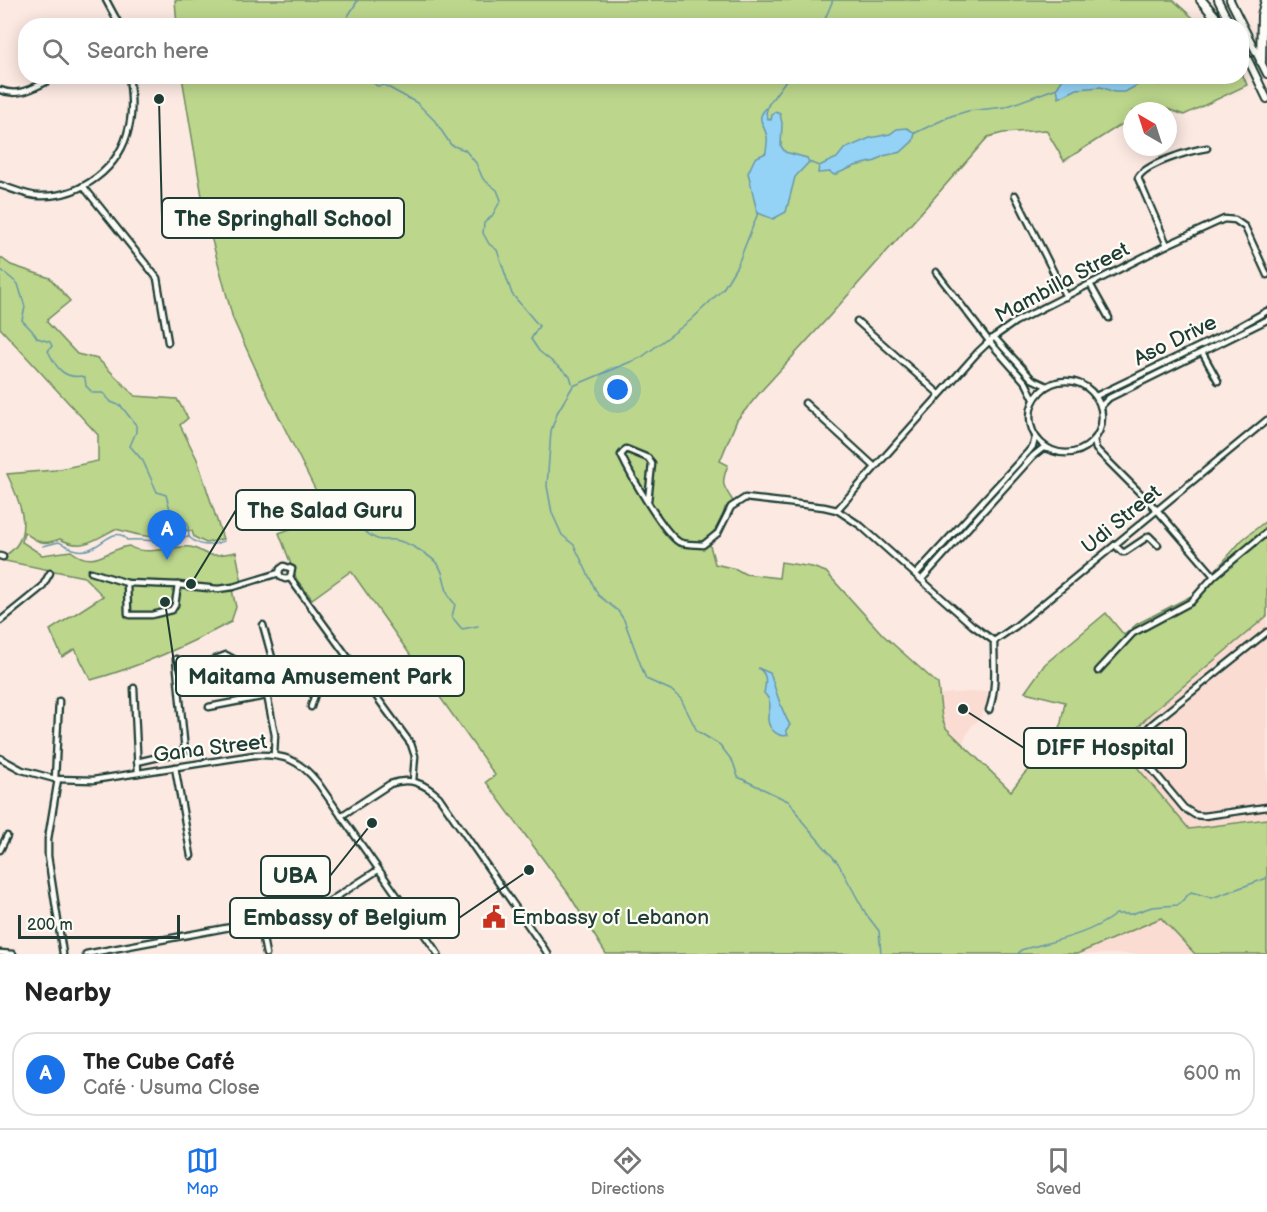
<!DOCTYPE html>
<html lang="en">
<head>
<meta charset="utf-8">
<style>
	:root { --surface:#fff; --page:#f2f2f2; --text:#222; --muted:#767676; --line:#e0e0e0; --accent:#1a73e8 }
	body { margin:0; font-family:"Balsamiq Sans",sans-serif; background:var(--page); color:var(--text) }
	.compass { position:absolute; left:1123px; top:102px; width:54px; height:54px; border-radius:50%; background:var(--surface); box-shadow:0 3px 15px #0003; rotate:321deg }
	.scale { position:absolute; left:18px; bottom:15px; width:162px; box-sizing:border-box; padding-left:6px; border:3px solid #1f3d34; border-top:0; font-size:16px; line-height:21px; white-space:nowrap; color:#1f3d34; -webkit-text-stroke:4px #fdfcf7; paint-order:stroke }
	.you { position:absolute; left:618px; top:390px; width:21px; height:21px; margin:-15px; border:4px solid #fff; border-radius:50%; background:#1a73e8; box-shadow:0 0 0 9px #1a73e833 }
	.badge { display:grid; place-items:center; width:39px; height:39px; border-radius:50%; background:var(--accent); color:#fff; font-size:20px; font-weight:700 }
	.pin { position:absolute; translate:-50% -50px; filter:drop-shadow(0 2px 3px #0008) }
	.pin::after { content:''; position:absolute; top:32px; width:21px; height:18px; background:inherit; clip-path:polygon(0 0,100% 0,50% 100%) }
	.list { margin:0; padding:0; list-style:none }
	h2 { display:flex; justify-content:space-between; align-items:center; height:78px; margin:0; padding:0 24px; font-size:26px }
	h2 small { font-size:20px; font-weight:400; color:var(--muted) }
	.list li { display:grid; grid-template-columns:39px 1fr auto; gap:18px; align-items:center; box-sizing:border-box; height:84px; margin:0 12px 12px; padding:0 12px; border:2px solid var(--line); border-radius:24px }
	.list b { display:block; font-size:22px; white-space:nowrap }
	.list p { margin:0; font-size:20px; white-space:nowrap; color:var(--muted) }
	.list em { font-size:20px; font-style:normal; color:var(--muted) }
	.icon { flex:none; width:33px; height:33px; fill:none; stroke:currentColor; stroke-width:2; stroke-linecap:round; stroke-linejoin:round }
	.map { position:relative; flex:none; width:1267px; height:954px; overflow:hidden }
	.search { position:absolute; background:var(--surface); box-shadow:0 3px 15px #0003; left:18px; right:18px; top:18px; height:66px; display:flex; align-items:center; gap:15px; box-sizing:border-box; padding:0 21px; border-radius:24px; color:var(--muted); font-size:22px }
	.sheet { height:174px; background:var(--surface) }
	nav { display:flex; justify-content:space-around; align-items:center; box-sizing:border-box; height:84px; border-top:2px solid var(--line); background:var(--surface); font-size:16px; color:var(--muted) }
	nav a { display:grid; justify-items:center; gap:3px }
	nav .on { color:var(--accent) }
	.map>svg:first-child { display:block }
	.built { fill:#fbdcd3 }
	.green { fill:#bcd68c; stroke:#6e8a60; stroke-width:1.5 }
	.water { fill:#95d3f6; stroke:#6697a8; stroke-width:1.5 }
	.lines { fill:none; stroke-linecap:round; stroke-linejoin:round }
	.stream { stroke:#6697a8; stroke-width:1.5 }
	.street-casing { stroke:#1f3d34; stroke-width:9 }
	.secondary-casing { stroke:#1f3d34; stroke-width:10 }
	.highway-casing { stroke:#1f3d34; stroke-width:12 }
	.street { stroke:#fdfcf7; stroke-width:4.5 }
	.secondary { stroke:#fdfcf7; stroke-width:6 }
	.highway { stroke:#fdfcf7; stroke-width:8 }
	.labels { text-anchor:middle; stroke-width:4.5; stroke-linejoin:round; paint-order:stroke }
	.street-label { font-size:21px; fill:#1f3d34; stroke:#fdfcf7 }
	.poi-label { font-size:21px; fill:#1f3d34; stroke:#fdfcf7; text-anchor:start }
	.leader { fill:none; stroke:#1f3d34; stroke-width:2 }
	.callout-dot { fill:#1f3d34; stroke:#fdfcf7; stroke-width:2 }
	.callout { fill:#fdfcf7; stroke:#1f3d34; stroke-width:2 }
	.callout-label { font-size:22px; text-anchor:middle; font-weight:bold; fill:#1f3d34 }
</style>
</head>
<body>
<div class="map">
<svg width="1267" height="954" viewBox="0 0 1267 954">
	<rect width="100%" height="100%" fill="#fce9e2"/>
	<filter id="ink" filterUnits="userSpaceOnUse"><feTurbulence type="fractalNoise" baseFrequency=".0167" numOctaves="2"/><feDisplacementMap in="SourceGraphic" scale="12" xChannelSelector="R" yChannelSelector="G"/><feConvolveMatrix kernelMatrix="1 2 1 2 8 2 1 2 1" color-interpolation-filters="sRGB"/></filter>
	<g filter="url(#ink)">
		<g class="built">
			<path d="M1267,616V819L1189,829L1131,760L1129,737L1149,715Z"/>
			<path d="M987,691L988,700L980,719L972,725L962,744L943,723L940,694Z"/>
			<path d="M1162,918L1195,954H1077Z"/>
		</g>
		<g class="green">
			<path d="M175,0H1173L1201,25L177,26Z"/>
			<path d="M1242,73L1247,85L1184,115L1162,107L1152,111H1132V120L1117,127L1064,161L1046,130L1003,133L988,137L826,320L762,390L737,420L720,461L728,465C721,483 722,485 733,501L725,508L721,523L708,538L715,564L736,569L745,574L779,578L781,562L812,567L826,572L883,635L938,684L942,718L946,728L1011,791L1024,774L1046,755L1061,723L1065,702L1025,692L1045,664L1106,613L1124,635L1137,624L1195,594L1242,540L1267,520V616L1149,715L1129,737L1131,760L1189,829L1267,819V954H1195L1161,918L1077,954H606L568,893L486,782L495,775L351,571L312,599L297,580L279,533L328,515L262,383L233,319L205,214L182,77L1242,76Z"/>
			<path d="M0,257L11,265L50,278L70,301L48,319L47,322L77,354L98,359L135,396L177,399L188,418L180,425L197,459L223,539L206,543L194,537L192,531C180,528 171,535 159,536C144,538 129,532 115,529C94,540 82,551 60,539C42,546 38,542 24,532L22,542L42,555L71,551C95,570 106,549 129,546C145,557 173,545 190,547C197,548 201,552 207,554C215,557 228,553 236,552L243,588L232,590L236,607L231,622C185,646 142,666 91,680L75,649L62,657L50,630L103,596L84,577L0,560V558C38,541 20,501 7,474L55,470L98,461V435L0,328Z"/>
		</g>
		<g class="water">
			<path d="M1110,76L1122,78L1170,77L1160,85L1152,83H1141L1125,92H1114L1101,87L1077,89L1059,98L1057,88L1064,77Z"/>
			<path d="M768,106L766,113L768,119L771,120L772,115L776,112L780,114L782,123L781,146L785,152L807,158L809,162L795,177L786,212L773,219L758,213C753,200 752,186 748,173L755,158L766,153C766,148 768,142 767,137C764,122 754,120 768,106Z"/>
			<path d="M907,128L915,133L913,141L901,152L883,156L876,161L855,166L834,175L830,172L818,173L819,166L837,158L844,149L870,138L890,134L897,129Z"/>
			<path d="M758,668L770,673C776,690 780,709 790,725L786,730L788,735C779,738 769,730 768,720C767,715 770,711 770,706C770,701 768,697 764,693C766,683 768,674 758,668Z"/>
		</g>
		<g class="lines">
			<g class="stream">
				<path d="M342,26L358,0"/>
				<path d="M822,26L833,0"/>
				<path d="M366,76L377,86L384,85L417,103L435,121L451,145L465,150L476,163L483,179L497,190L501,200L492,216L484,223L483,233L489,244L497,250L512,294L539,326L531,339L539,351L570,376L573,386L557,413L551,431L547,486L552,513L562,535L574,545L598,595L618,611L624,620L646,679L671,690L681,699L697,731L720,745L733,762L738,777L790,802L802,821L838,863L866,914L879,931L881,954"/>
				<path d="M768,105L789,76"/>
				<path d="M915,133L951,116L968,111L1005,107L1057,88"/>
				<path d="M809,162L819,166"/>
				<path d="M0,269L18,284L25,307L22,320C28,327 33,330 37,338L50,342L52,346L48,351C56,367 63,379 82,376L85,378L86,386L93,393H103L111,402L121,406L136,425V432L130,446L143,461L157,492L166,495L170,509L188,523L189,537"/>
				<path d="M573,386L642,357L691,320L723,289L738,264L758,213"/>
				<path d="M325,511C350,507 358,532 377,539C382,541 390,539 395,540C408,542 432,556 439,566C447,579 443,593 455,604L452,617L462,629L478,626"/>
				<path d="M43,546L59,542C68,547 76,552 86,550C101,548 115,524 127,540C137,539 145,540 156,541C163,542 179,538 189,537C201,548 210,546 224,541"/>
				<path d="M1018,954L1021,950C1054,941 1089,935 1116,914H1131L1152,907L1178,905L1191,892L1212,898L1267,878"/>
			</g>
			<g class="street-casing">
				<g id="street">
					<path d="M106,0L120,26"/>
					<path d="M0,90C24,99 38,83 60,76"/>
					<path d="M0,185C13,189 27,196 40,196C82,197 120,168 129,127C133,111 131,93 129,76"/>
					<path d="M83,186L157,278L168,342"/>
					<path d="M1015,195L1066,297"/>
					<path d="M1167,245L1138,178C1144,164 1192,150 1207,148"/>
					<path d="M936,272L989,341L1026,383L1034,399"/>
					<path d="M1090,284L1109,318"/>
					<path d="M857,321L939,394"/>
					<path d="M994,337L1032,379L1047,386"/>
					<path d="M1202,352L1218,381"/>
					<circle cx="1066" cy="417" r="36"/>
					<path d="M1096,396L1233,330L1267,311"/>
					<path d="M805,403L875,467"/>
					<path d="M1101,406L1109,398L1267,320"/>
					<path d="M1094,440L1096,449L1157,510L1214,576L1267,532"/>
					<path d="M648,501L652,464L648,458L626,449L621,455C630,474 662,531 679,542C685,545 696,544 703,545L718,533L731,507L745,498L824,507L837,510L861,526L972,625L994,641C994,664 997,688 989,710"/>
					<path d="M837,510L978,352L994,337L1015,322L1167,245L1224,219L1235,220L1245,227L1267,275"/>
					<path d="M1115,545L1122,552H1125L1149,536L1158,545"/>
					<path d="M0,556L3,557"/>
					<path d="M91,572L127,583L178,585"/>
					<path d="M916,574L1028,452L1033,446L1035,438"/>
					<path d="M290,578L411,744L415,756L413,781"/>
					<path d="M922,579L1033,456L1043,448L1048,449"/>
					<path d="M127,583L128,614L130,615H152L172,610L175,605L178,585L218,589L233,587L279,573L280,569L284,566L292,569L290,578L285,579L281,577L279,573"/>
					<path d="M0,621L42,587L50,573"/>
					<path d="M263,625L276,672V677L265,681"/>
					<path d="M1267,632L1152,724C1142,734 1136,741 1140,755L1184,808L1195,815L1204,816L1267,807"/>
					<path d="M994,641L1016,626L1267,420"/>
					<path d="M205,663L226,655L263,675L275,735L274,755"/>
					<path d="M1098,671L1133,633L1191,602L1214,576"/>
					<path d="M134,688L138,773"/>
					<path d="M209,707L266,696"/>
					<path d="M311,707L322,672H360"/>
					<path d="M0,758L22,770L55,779L93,780L254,755C284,754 299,759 318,783L438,954"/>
					<path d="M137,762L185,751L176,659"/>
					<path d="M175,767L191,856"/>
					<path d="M55,779L59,701"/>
					<path d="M58,779L48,839V856L63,954"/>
					<path d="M341,816L390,784C410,777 424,783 439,797L548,954"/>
					<path d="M0,850L7,836"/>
					<path d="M260,923L266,954"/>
					<path d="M0,953L13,954"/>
					<path d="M86,954L306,913L330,901L378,870"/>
				</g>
			</g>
			<g class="secondary-casing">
				<g id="secondary">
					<path d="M1218,0L1231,26"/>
					<path d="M1230,0L1267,74"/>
					<path d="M1242,47L1267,99"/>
				</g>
			</g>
			<g class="highway-casing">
				<g id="highway">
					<path d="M1201,0L1223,26"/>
					<path d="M1261,61L1262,15L1266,0"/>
				</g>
			</g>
			<use href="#street" class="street"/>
			<use href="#secondary" class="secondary"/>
			<use href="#highway" class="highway"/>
		</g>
	</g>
	<defs>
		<g id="civic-bare" transform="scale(1.8)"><path d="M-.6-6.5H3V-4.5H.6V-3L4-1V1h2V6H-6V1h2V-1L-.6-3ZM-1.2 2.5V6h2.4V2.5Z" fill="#c8321e" stroke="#fdfcf7" stroke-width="2.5" paint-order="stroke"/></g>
	</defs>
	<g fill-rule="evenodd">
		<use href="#civic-bare" x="494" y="917"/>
	</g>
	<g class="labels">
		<g class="street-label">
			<text transform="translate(1062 282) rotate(-28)" y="7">Mambilla Street</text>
			<text transform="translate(1175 340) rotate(-26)" y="7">Aso Drive</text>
			<text transform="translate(1121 519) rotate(-39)" y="7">Udi Street</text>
			<text transform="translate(210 748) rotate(-7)" y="7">Gana Street</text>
		</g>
		<g class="poi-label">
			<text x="512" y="924">Embassy of Lebanon</text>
		</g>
	</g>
	<path class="leader" d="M159 99L162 218M191 584L236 510M165 602L176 676M963 709L1024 748M372 823L330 876M529 870L459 918"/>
	<g class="callout-dot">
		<circle cx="159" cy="99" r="6"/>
		<circle cx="191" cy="584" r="6"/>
		<circle cx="165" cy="602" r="6"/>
		<circle cx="963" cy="709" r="6"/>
		<circle cx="372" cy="823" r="6"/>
		<circle cx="529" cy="870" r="6"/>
	</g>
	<g class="callout">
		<rect x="162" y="198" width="242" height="40" rx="6"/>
		<rect x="236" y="490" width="179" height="40" rx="6"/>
		<rect x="176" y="656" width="288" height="40" rx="6"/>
		<rect x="1024" y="728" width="162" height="40" rx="6"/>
		<rect x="261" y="856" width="69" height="40" rx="6"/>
		<rect x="230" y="898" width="229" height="40" rx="6"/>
	</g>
	<g class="callout-label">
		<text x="283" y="226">The Springhall School</text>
		<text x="325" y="518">The Salad Guru</text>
		<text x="320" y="684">Maitama Amusement Park</text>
		<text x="1105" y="755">DIFF Hospital</text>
		<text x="295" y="883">UBA</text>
		<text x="345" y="925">Embassy of Belgium</text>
	</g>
</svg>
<svg class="compass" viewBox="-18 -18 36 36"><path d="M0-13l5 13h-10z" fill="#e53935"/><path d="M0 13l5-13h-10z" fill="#767676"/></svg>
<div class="scale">200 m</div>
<div class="you"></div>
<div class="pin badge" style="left:167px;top:560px">A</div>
<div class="search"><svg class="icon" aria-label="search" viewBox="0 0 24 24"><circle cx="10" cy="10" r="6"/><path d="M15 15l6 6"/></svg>Search here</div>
</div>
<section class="sheet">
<h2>Nearby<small></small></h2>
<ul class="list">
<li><span class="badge">A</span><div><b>The Cube Café</b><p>Café · Usuma Close</p></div><em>600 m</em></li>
</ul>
</section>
<nav>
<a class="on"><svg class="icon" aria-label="map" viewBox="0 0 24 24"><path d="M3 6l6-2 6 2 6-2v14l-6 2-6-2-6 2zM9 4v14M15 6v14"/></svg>Map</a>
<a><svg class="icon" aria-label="directions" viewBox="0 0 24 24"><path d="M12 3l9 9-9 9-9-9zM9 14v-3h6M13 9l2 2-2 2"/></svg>Directions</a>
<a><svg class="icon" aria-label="saved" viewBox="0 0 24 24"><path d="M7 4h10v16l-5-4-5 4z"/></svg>Saved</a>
</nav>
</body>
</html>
